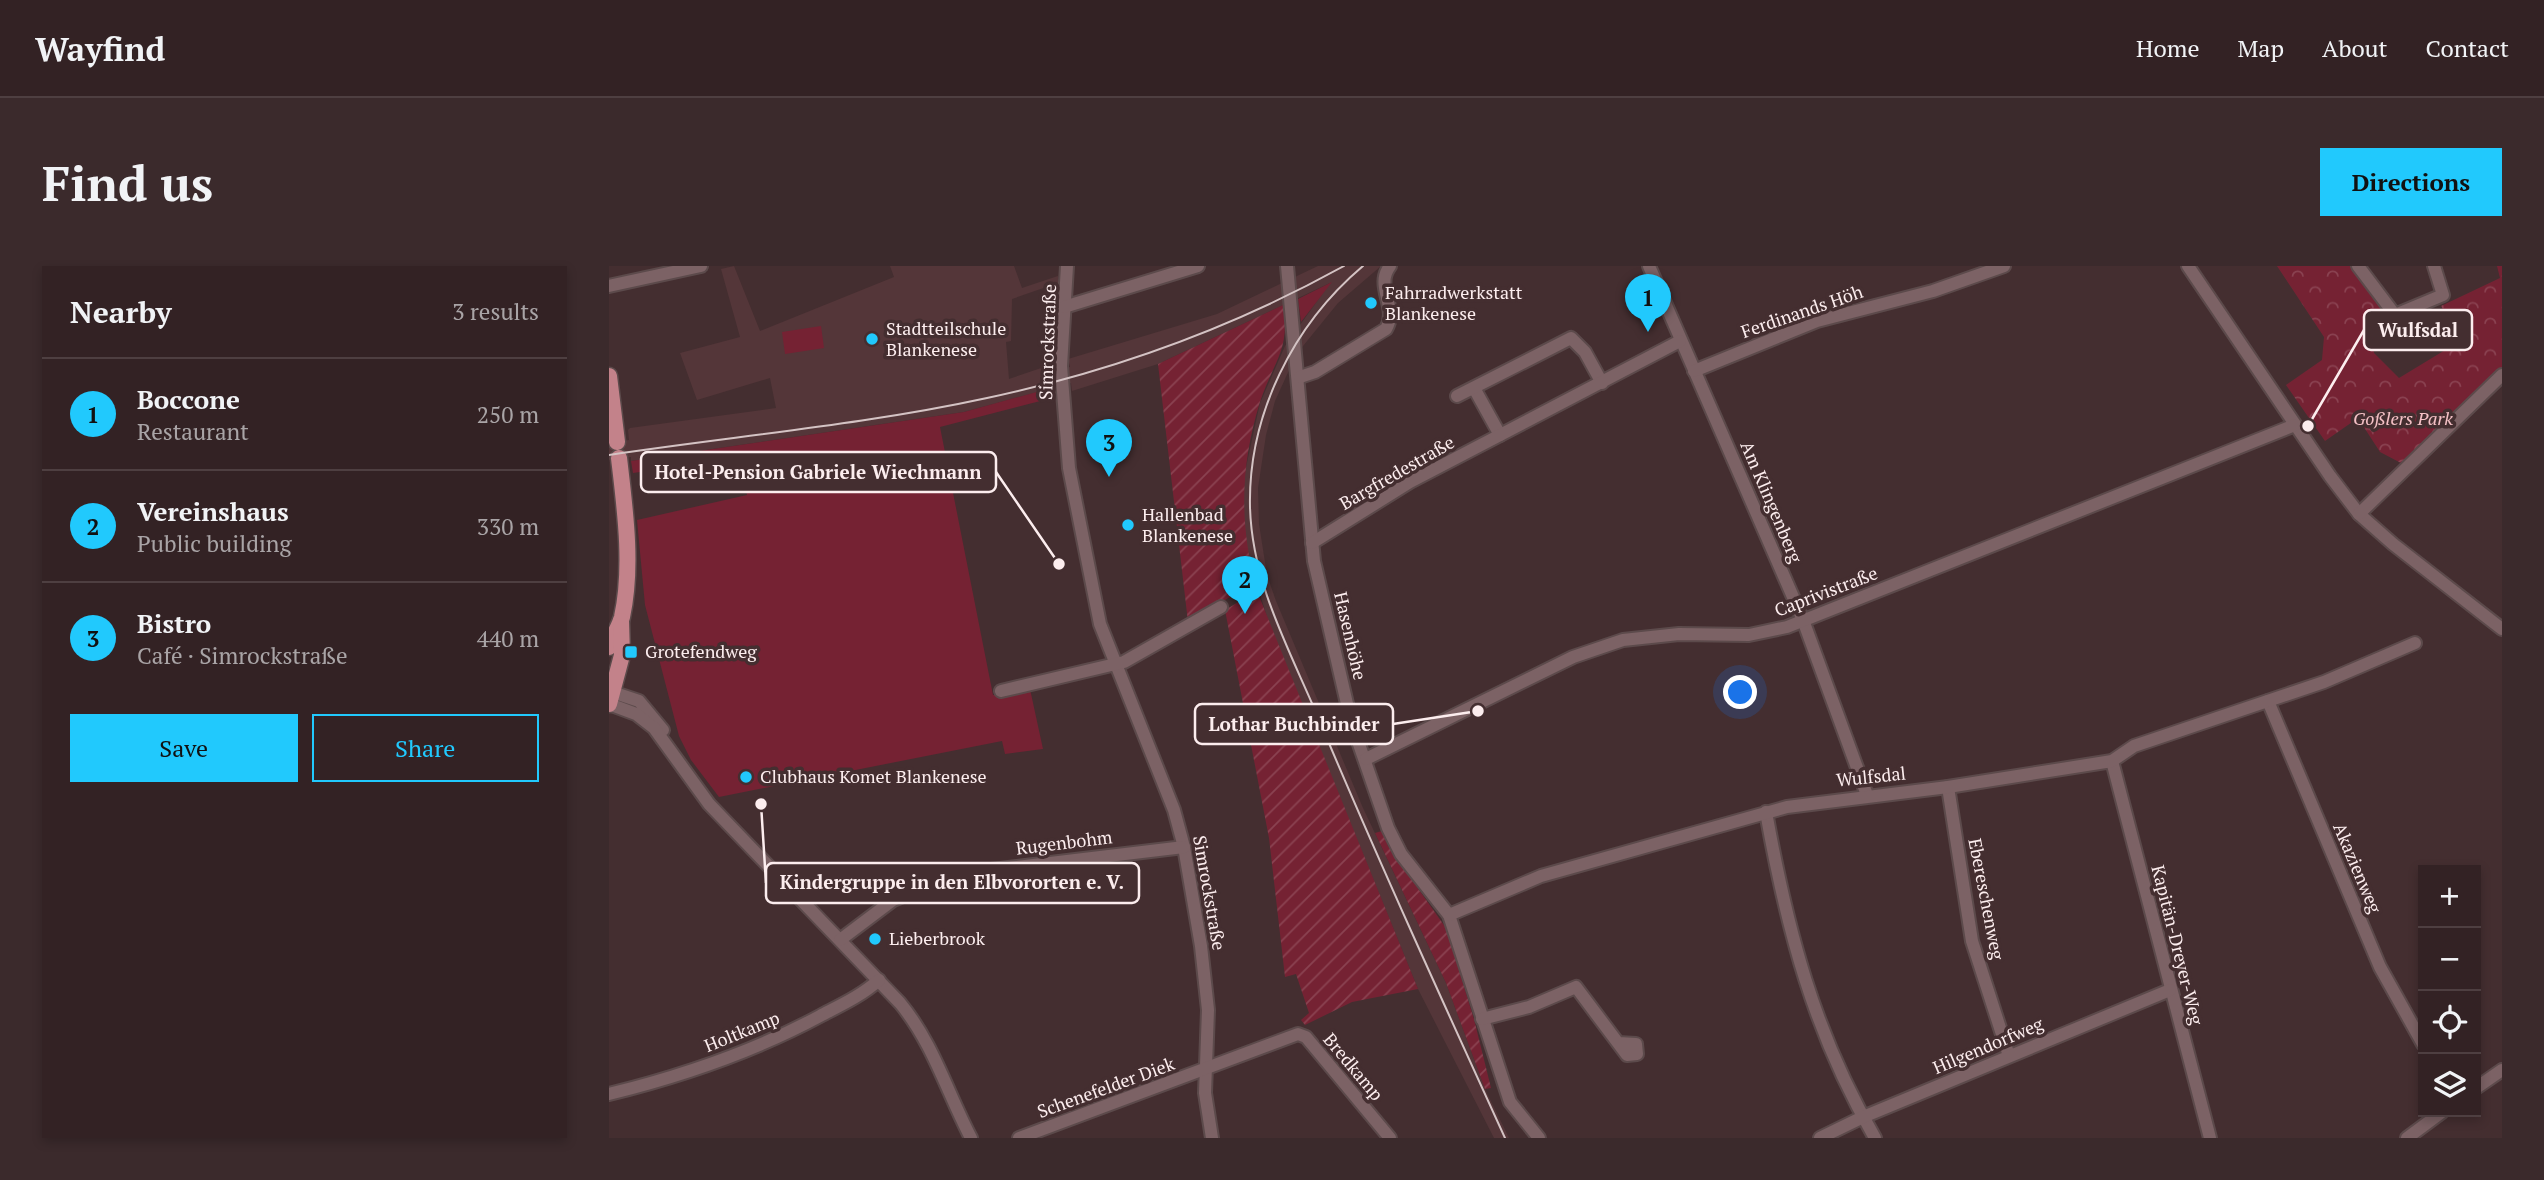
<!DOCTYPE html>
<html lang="en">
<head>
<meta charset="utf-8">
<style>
	:root { --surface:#332224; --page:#3b2a2c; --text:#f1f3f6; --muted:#a9a4a6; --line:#4e3f41; --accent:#21c9fd }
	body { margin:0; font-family:"PT Serif",serif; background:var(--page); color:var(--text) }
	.controls { position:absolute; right:21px; bottom:21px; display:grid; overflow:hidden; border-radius:0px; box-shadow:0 4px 10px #0003 }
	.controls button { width:63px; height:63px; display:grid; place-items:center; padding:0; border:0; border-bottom:2px solid var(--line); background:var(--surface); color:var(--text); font:35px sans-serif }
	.you { position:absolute; left:1132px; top:427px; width:24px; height:24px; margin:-18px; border:5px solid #fff; border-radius:50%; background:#1a73e8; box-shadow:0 0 0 10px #1a73e833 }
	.badge { display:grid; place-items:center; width:46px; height:46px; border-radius:50%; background:var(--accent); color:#111; font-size:23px; font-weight:700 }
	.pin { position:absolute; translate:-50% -58px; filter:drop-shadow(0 2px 4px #0008) }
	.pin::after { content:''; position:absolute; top:37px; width:24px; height:21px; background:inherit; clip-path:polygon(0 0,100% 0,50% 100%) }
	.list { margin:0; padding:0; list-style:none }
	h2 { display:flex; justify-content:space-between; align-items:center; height:91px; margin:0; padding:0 28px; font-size:30px }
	h2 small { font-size:23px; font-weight:400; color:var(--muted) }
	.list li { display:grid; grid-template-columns:46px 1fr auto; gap:21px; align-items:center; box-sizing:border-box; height:112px; padding:0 28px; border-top:2px solid var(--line) }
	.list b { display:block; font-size:26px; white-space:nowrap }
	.list p { margin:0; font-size:23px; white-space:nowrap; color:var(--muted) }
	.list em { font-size:23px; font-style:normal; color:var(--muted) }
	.actions { display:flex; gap:14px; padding:21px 28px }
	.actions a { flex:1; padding:16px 0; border:2px solid var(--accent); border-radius:0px; text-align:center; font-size:24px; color:var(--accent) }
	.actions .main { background:var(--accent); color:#111 }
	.icon { flex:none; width:38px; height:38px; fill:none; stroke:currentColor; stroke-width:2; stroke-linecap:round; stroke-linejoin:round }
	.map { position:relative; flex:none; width:1893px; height:872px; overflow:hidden; border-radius:0px }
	header { display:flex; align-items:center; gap:42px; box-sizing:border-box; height:98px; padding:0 35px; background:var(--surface); border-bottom:2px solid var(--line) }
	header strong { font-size:33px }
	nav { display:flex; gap:38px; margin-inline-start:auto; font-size:24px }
	.intro { display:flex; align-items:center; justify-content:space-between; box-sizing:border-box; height:168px; padding:0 42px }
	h1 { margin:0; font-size:49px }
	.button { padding:18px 32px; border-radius:0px; background:var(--accent); color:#111; font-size:24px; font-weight:700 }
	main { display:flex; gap:42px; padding:0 42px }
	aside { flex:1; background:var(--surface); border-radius:0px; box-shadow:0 4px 10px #0003 }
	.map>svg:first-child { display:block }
	.built { fill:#543639 }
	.grass { fill:#752233 }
	.park { fill:url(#park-crowns) }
	.garden { fill:url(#garden-furrows) }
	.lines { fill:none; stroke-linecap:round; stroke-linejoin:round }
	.minor-casing { stroke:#5c4a4b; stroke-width:16 }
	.major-casing { stroke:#5c4a4b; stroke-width:19 }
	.minor { stroke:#7c6265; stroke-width:12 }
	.major { stroke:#c3828a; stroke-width:16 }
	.tram { stroke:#d4c3c4; stroke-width:2 }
	.poi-dot { fill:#21c9fd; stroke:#442e30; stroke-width:2.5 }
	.labels { text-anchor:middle; stroke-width:7; stroke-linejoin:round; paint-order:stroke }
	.poi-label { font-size:18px; fill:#fcedee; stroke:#442e30; text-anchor:start }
	.street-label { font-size:18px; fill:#fcedee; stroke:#442e30 }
	.park-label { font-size:18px; font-style:italic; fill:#f5c1c6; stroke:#442e30 }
	.leader { fill:none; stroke:#fcedee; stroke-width:2.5 }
	.callout-dot { fill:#fcedee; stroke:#442e30; stroke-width:2.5 }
	.callout { fill:#442e30; stroke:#fcedee; stroke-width:2.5 }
	.callout-label { font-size:19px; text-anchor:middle; font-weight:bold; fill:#fcedee }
</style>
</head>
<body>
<header>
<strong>Wayfind</strong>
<nav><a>Home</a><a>Map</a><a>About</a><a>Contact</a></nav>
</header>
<div class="intro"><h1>Find us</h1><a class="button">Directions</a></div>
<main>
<aside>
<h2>Nearby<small>3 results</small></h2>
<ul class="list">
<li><span class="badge">1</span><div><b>Boccone</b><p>Restaurant</p></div><em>250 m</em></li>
<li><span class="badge">2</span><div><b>Vereinshaus</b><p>Public building</p></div><em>330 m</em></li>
<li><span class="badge">3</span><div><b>Bistro</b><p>Café · Simrockstraße</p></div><em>440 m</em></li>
</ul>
<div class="actions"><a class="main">Save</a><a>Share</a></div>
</aside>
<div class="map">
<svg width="1893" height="872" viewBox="0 0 1893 872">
	<defs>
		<pattern id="park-crowns" width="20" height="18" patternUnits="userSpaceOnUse" patternTransform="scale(1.75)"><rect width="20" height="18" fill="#752233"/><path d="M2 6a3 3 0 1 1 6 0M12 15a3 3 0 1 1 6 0" fill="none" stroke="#8a4251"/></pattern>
		<pattern id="garden-furrows" width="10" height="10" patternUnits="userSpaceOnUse" patternTransform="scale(1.75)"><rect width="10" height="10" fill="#752233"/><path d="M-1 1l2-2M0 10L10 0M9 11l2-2" fill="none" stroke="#8a4251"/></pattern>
	</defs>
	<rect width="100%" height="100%" fill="#442e30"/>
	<path class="built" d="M125,0L151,65L285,11L281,0H405L413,22L449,10V17L403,33L402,75L397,76L400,113L444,98L442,106L461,101L459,93L608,48L709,0H772L729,37L694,80L681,102L666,135L657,169L649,222L650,258L658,309L667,335L754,542L837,717L876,823L900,872H885L809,723L661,360L639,291L634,255V215L651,137L676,80L721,17L549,98L463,125L462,117L355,146L22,195V191L0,194V177L20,174L19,164L21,162L167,142L161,112L88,134L71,87L131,71L112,3Z"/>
	<g class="grass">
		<path d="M723,16L692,56L689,33Z"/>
		<path d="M212,60L215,82L176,88L173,66Z"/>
		<path d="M442,122L443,132L331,161L384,429L421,423L434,483L396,488L393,475L110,531L82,494L70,470L36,339L28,254L138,229L130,192L24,207L22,195L355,146Z"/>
	</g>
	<path class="park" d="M1668,0H1741L1784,60L1763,75L1765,87L1790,112L1851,75L1832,40L1891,12L1888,0H1893V103L1792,197L1771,186L1749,152L1716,175L1677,119L1713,94L1715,71Z"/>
	<g class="garden">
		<path d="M674,39C682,84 664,96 651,136C632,197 630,255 646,316L579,356L549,98Z"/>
		<path d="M648,325L809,723L743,736L696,759L692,754L700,747L687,708L676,711L660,572L616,344Z"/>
		<path d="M773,565L779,580L837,662L865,753L882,822L876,823L837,717L766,567Z"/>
	</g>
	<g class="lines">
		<g class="minor-casing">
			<g id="minor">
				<path d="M458,0L452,100L460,202L491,358L565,544L575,581L592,680L599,744L596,827L603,872"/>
				<path d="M678,0L705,295L742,455L779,562L792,588L840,649L901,836L930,872"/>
				<path d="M1040,0L1194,354L1258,529"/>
				<path d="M1579,0L1721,210L1750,248L1784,278L1893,363"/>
				<path d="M1749,0L1786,49L1834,29L1825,0"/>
				<path d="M0,20L92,0"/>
				<path d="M455,41L589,0"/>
				<path d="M1085,105L1208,55L1324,25L1395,0"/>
				<path d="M691,111L706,106L777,63C790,42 765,20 781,0"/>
				<path d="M865,122L891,169"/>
				<path d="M848,130L962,72L976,86L993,117"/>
				<path d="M1750,248L1893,109"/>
				<path d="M703,277L801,216L1071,75"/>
				<path d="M0,425L30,435L54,464"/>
				<path d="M392,425L515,396L612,341"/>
				<path d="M1659,435L1771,701L1814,778"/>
				<path d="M0,438L27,448L45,462L100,538L291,737C324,777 338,826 362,872"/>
				<path d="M757,493L964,391L1014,374L1070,368L1140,369L1178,361L1686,159"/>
				<path d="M1503,495L1601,872"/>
				<path d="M1339,521L1363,675L1400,790"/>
				<path d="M1157,546C1178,664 1205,767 1266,872"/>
				<path d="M840,649L932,610L1178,541L1339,521L1503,495L1525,480L1715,416L1806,377"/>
				<path d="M231,674L284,634L349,608L575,581"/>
				<path d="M873,753L920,741L967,721L1018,789L1028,788L1027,778L1009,777"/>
				<path d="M1867,822L1893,804"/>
				<path d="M0,828C73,810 144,786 211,750C232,739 252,730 270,714"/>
				<path d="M410,872L689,768L697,771L781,872"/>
				<path d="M1211,872L1254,851L1561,724"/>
				<path d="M1798,872L1833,846"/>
			</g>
		</g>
		<g class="major-casing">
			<g id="major">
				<path d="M0,110L8,176"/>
				<path d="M0,381C3,371 10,362 13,351C24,301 16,243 10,192"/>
				<path d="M0,438L13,389L12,355"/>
			</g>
		</g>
		<use href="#minor" class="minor"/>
		<use href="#major" class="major"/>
		<g class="tram">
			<path d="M754,0C684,59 639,149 641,241C643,319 682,386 711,456C770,596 833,734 896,872"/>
			<path d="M0,189C126,170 254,159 378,132C504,105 623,62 735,0"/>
		</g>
	</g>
	<g class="poi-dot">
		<circle cx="762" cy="37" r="7"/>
		<circle cx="263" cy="73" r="7"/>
		<circle cx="519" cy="259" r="7"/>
		<rect x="15" y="379" width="14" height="14" rx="3.5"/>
		<circle cx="137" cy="511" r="7"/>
		<circle cx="266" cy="673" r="7"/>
	</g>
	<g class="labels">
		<g class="poi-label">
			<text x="776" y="33">Fahrradwerkstatt<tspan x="776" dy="21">Blankenese</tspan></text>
			<text x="277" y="69">Stadtteilschule<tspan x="277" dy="21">Blankenese</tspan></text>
			<text x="533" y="255">Hallenbad<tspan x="533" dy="21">Blankenese</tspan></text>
			<text x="36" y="392">Grotefendweg</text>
			<text x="151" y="517">Clubhaus Komet Blankenese</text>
			<text x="280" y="679">Lieberbrook</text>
		</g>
		<g class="street-label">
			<text transform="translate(1193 46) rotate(-19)" y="6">Ferdinands Höh</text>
			<text transform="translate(439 76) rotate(-88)" y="6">Simrockstraße</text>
			<text transform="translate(788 207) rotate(-30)" y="6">Bargfredestraße</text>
			<text transform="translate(1162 236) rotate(67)" y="6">Am Klingenberg</text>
			<text transform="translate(1217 326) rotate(-21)" y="6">Caprivistraße</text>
			<text transform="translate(741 370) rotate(77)" y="6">Hasenhöhe</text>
			<text transform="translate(1262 511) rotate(-6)" y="6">Wulfsdal</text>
			<text transform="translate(455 577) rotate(-7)" y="6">Rugenbohm</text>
			<text transform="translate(1748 602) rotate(67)" y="6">Akazienweg</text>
			<text transform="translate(600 627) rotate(80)" y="6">Simrockstraße</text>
			<text transform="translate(1377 633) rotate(79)" y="6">Ebereschenweg</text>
			<text transform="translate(1568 679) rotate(76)" y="6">Kapitän-Dreyer-Weg</text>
			<text transform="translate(133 766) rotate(-22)" y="6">Holtkamp</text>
			<text transform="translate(1379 780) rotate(-23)" y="6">Hilgendorfweg</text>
			<text transform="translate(744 801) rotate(50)" y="6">Bredkamp</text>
			<text transform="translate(497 822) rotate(-20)" y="6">Schenefelder Diek</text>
		</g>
		<g class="park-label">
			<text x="1794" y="159">Goßlers Park</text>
		</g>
	</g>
	<path class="leader" d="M1699 160L1755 64M450 298L387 206M869 445L784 458M152 538L157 617"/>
	<g class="callout-dot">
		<circle cx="1699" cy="160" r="7"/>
		<circle cx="450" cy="298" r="7"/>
		<circle cx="869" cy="445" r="7"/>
		<circle cx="152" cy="538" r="7"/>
	</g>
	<g class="callout">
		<rect x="1755" y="44" width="108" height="40" rx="7"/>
		<rect x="32" y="186" width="355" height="40" rx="7"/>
		<rect x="586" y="438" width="198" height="40" rx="7"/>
		<rect x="157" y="597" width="373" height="40" rx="7"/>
	</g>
	<g class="callout-label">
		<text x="1809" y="71">Wulfsdal</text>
		<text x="209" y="213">Hotel-Pension Gabriele Wiechmann</text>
		<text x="685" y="465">Lothar Buchbinder</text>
		<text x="343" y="623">Kindergruppe in den Elbvororten e. V.</text>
	</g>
</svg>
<div class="controls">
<button>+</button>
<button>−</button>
<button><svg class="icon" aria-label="locate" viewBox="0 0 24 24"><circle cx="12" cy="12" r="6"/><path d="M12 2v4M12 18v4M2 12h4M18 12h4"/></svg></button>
<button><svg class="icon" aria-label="layers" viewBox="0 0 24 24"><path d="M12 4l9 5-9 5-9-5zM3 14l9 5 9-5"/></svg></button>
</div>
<div class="you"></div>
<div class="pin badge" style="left:1039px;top:66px">1</div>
<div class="pin badge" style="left:636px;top:348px">2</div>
<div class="pin badge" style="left:500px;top:211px">3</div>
</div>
</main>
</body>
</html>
